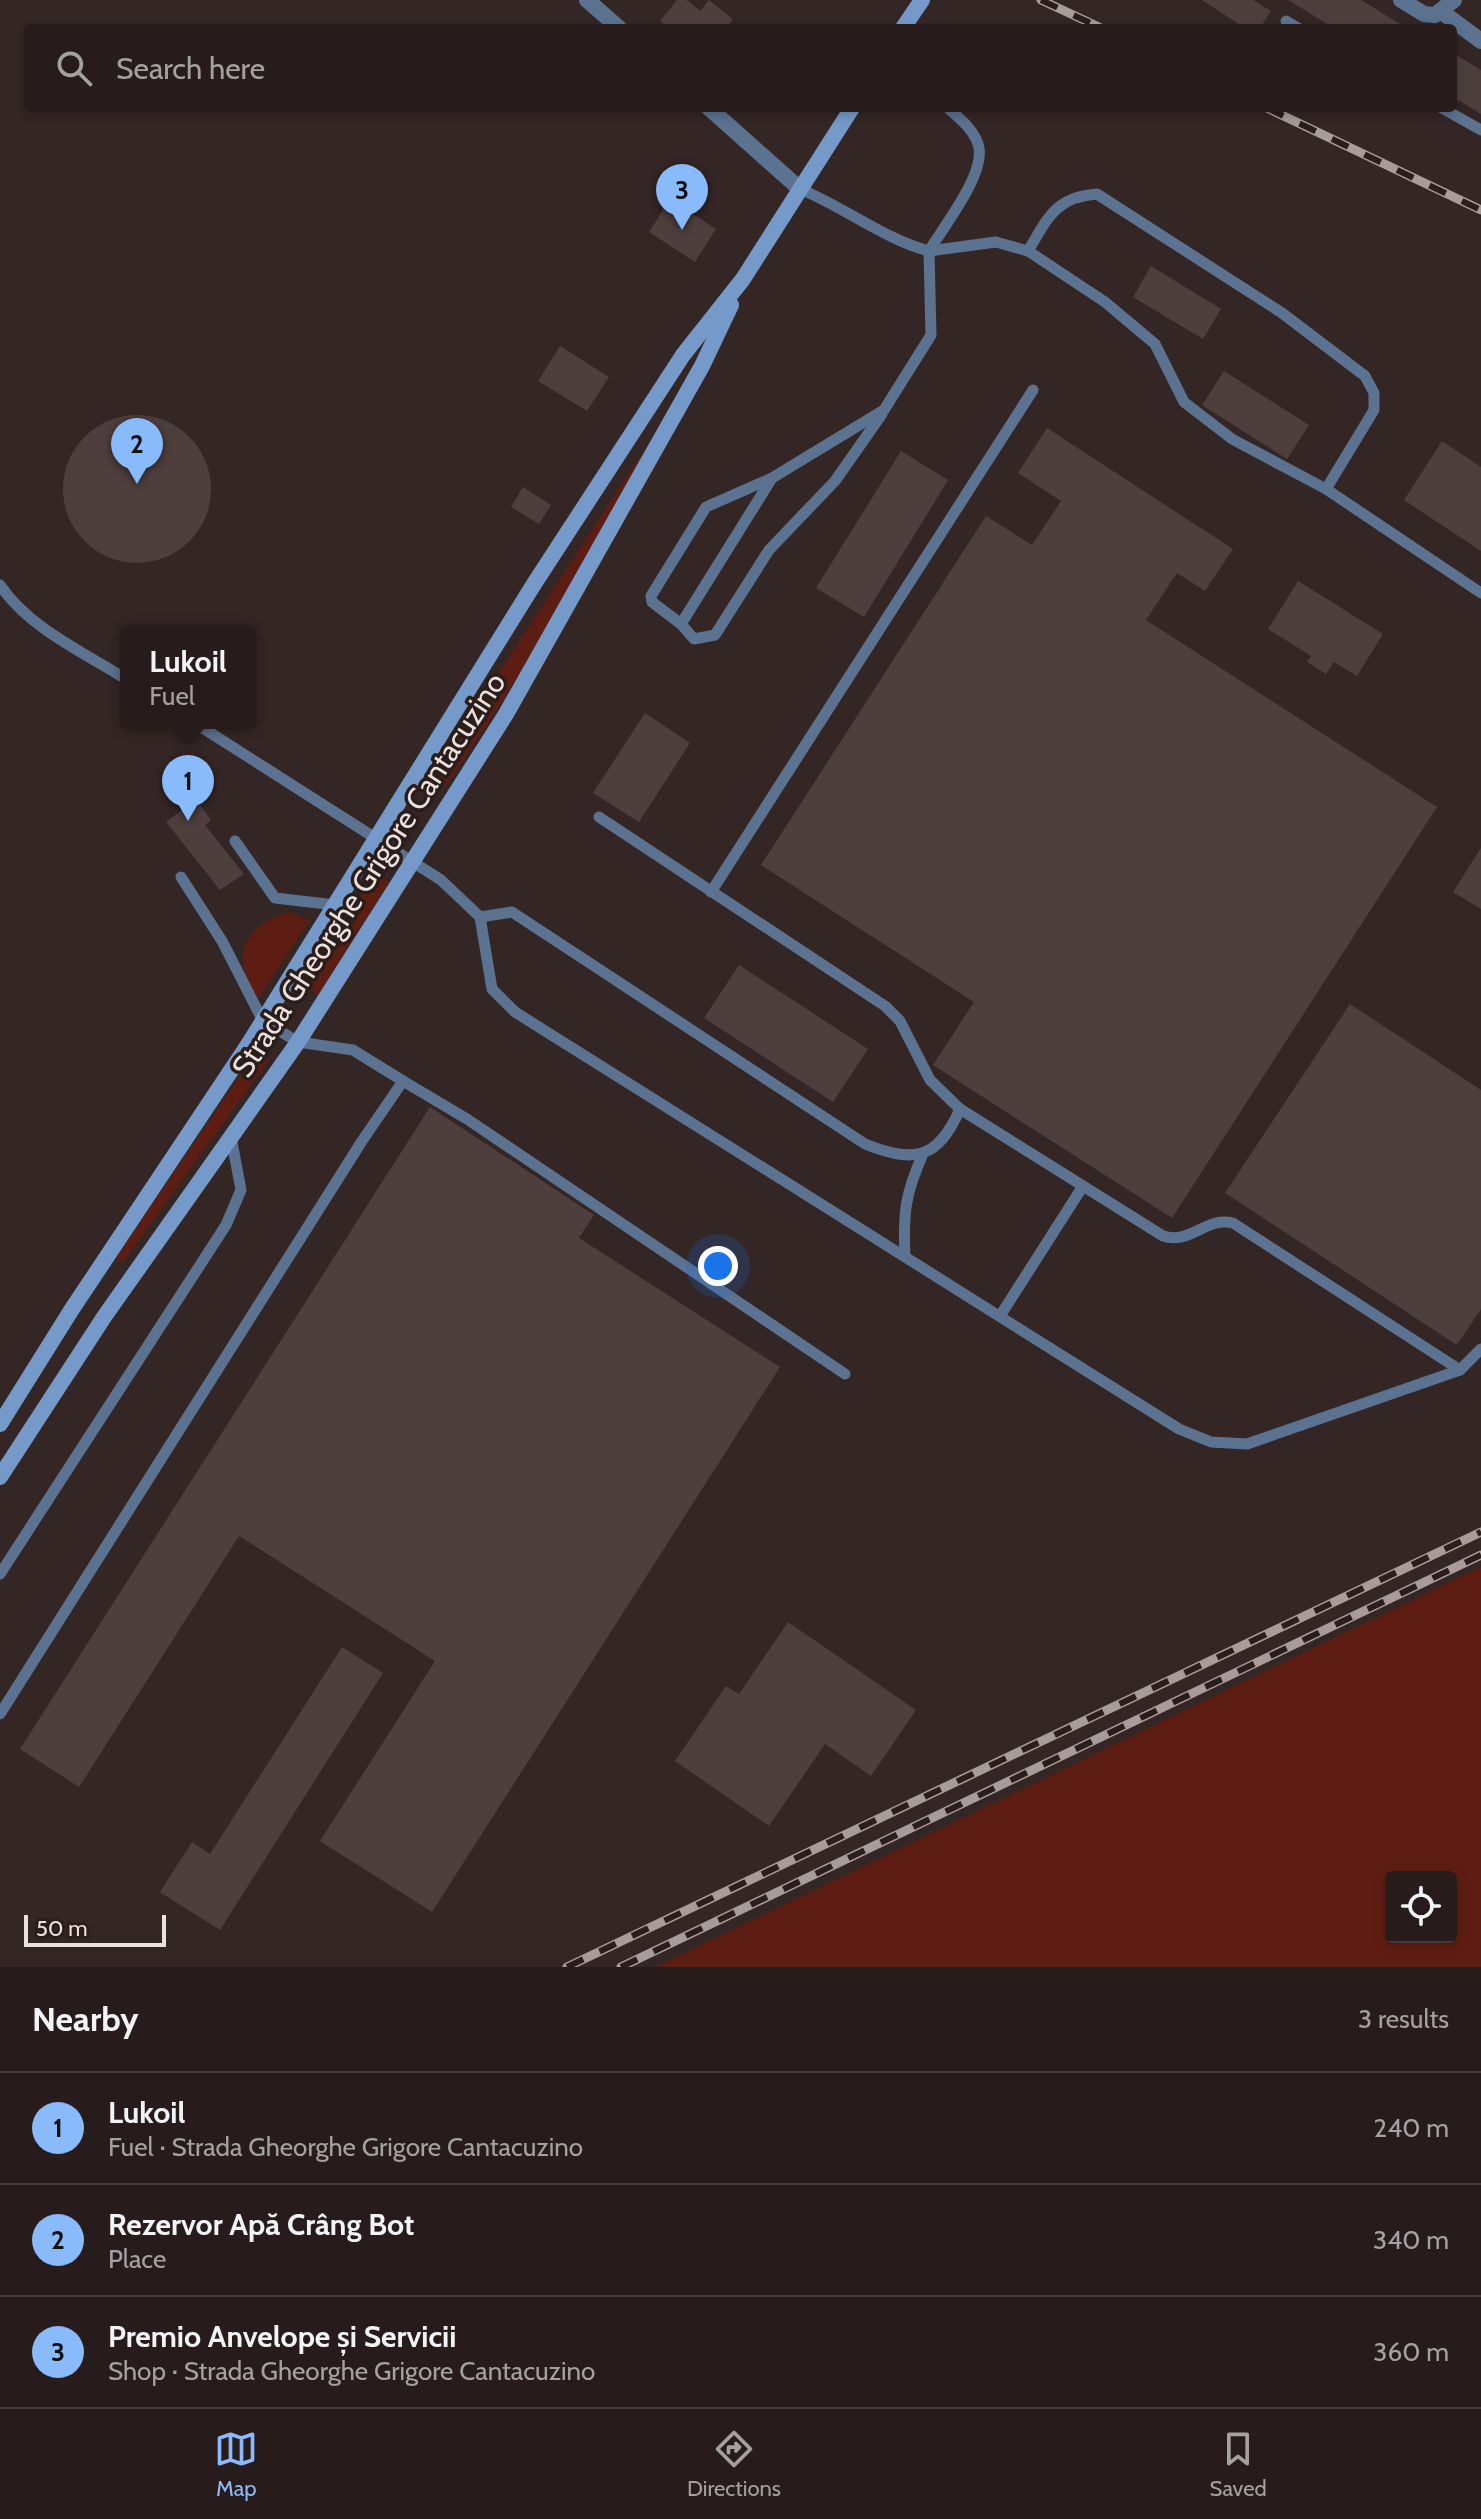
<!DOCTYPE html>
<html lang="en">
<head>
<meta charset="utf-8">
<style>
	:root { --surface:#271c1b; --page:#332928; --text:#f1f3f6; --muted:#a4a1a3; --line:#433a3a; --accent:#89bafc }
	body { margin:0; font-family:Cabin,sans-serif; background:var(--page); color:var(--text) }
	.controls { position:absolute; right:24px; bottom:24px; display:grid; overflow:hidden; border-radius:8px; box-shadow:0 4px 12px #0003 }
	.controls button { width:72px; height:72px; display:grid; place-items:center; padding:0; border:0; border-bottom:2px solid var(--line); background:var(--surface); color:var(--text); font:40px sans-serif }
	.scale { position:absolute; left:24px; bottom:20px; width:142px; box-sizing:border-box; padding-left:8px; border:4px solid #ebe1df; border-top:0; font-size:22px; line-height:28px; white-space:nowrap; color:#ebe1df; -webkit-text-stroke:6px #2a1d1a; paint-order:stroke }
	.you { position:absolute; left:718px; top:1266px; width:28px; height:28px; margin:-20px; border:6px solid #fff; border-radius:50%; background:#1a73e8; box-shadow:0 0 0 12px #1a73e833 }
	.badge { display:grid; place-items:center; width:52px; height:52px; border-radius:50%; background:var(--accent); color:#111; font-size:26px; font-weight:700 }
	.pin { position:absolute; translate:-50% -66px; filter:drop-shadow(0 2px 4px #0008) }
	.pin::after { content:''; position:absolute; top:42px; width:28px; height:24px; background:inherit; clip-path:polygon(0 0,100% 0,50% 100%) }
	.popup { position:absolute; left:120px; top:625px; width:136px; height:104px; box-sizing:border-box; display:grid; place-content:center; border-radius:8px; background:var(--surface); filter:drop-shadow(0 2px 6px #0005); font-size:26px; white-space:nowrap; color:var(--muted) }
	.popup b { font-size:30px; color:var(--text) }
	.popup::after { content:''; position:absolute; left:50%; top:100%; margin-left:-16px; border:16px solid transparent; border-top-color:var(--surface) }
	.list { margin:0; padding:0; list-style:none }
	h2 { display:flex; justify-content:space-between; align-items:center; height:104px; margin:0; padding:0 32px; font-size:34px }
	h2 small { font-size:26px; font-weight:400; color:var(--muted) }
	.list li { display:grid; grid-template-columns:52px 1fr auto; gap:24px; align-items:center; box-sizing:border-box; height:112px; padding:0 32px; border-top:2px solid var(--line) }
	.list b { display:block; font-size:30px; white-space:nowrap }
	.list p { margin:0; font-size:26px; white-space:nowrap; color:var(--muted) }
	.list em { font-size:26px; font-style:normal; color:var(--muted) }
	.icon { flex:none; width:44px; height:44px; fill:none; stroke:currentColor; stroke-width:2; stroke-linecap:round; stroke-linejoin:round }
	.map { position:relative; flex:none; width:1481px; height:1967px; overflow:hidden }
	.search { position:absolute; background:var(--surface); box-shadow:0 4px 12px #0003; left:24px; right:24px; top:24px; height:88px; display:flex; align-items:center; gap:20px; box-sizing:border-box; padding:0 28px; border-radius:8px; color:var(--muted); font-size:30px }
	.sheet { height:440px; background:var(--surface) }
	nav { display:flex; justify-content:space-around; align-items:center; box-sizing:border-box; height:112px; border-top:2px solid var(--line); background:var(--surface); font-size:22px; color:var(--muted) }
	nav a { display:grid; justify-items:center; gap:4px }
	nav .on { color:var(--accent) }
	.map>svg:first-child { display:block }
	.green { fill:#5e1d13; fill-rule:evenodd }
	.building { fill:#4e3f3c }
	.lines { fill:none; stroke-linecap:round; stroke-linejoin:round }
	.lane { stroke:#5b7290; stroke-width:11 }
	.street { stroke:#5b7290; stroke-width:16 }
	.secondary { stroke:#759aca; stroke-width:16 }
	.rail-casing { stroke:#a89c9a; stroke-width:9 }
	.rail { stroke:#2a1d1a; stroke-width:6; stroke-dasharray:18; stroke-linecap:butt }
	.labels { text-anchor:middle; stroke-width:7; stroke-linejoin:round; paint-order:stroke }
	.street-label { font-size:30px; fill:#ebe1df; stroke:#2a1d1a }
</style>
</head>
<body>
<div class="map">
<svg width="1481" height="1967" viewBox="0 0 1481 1967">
	<rect width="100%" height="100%" fill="#342624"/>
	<g class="green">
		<path d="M653,444L514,684L446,786L438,778L500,671L638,459Z"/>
		<path d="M375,873L389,882L318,995L304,986Z"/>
		<path d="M290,912L310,920L259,998C228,960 244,924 290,912Z"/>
		<path d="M259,1048L269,1060L123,1262H117L119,1254Z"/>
		<path d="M1481,1567V1967H656ZM1391,1877H1451V1937H1391Z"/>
	</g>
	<g class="building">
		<path d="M677,0H687L700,11L709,0L733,19L726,28H669L660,21Z"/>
		<path d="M1202,0H1253L1271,11L1260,28H1245Z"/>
		<path d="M1288,0H1361L1407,28H1334Z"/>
		<path d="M1453,53L1481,70V114L1453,97Z"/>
		<path d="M670,199L716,229L695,262L649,232Z"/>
		<path d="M1151,266L1221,309L1203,339L1133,297Z"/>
		<path d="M560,346L609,377L587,411L538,381Z"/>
		<path d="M1224,371L1309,425L1287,459L1202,405Z"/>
		<circle cx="137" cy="489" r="74"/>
		<path d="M1047,428L1233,549L1205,591L1177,573L1146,620L1437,807L1172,1218L933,1065L974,1002L761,865L986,516L1032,545L1061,501L1018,473Z"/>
		<path d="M1442,441L1481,467V551L1404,500Z"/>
		<path d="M901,451L948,480L864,617L816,588Z"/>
		<path d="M523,487L551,505L539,524L511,507Z"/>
		<path d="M1298,581L1383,634L1357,676L1334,662L1326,674L1307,662L1311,656L1268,629Z"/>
		<path d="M645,713L690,743L639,822L593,793Z"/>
		<path d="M196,799L211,820L205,825L244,874L220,890L166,822Z"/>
		<path d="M1481,848V909L1453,892Z"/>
		<path d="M739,965L868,1049L833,1102L704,1018Z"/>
		<path d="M1350,1004L1481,1090V1309L1457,1345L1225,1193Z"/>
		<path d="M430,1107L594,1215L579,1238L780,1367L432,1912L320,1841L435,1661L239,1536L79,1787L20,1749Z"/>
		<path d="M788,1622L916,1710L871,1776L825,1744L769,1826L675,1761L726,1686L739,1694Z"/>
		<path d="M342,1647L383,1673L220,1930L160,1892L192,1842L210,1854Z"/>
	</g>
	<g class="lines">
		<g class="lane">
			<path d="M1286,21L1298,28"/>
			<path d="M1442,108L1481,130"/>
			<path d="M800,189C844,207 884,239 929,251C944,226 984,176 979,148C976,131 960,119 948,108"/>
			<path d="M1028,251L1105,302L1155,344L1184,402L1232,439L1326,489L1481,593"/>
			<path d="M772,478L681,624L652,602L651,596L706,507L772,478L884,410L931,335L929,251L996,242L1028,251C1048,218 1055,197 1097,194L1282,313L1365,376L1374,393V410L1326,489"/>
			<path d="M0,585C29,628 83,652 126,679"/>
			<path d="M681,624L694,639L715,635L769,550L835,481L882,414"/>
			<path d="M195,723L441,880L480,917L492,989L515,1012L1179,1429L1211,1442L1247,1444L1460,1370L1481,1349"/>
			<path d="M235,841L275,898L335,905"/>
			<path d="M181,877L222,941L263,1021L298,1042L353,1050L403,1081"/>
			<path d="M711,892L1033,390"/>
			<path d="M480,917L512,912L865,1144C915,1164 938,1159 960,1109L930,1080L900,1021L885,1006L599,817"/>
			<path d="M960,1109L1163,1236C1191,1245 1206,1216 1233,1223L1460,1370"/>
			<path d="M905,1257C903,1213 905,1194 923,1154"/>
			<path d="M1000,1316L1083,1186"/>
			<path d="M0,1574L226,1225L241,1190L231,1137"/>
			<path d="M0,1714L362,1141L403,1081L467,1119L845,1374"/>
		</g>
		<g class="street">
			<path d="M587,0L619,28"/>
			<path d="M1401,0L1424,14L1435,15L1454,0"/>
			<path d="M1442,12L1481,41"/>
			<path d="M709,108L800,189"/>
		</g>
		<g class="secondary">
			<path d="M903,28L922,0"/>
			<path d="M0,1424L72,1309L248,1045L534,584L683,355L743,279L852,108"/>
			<path d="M0,1477L104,1317L298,1042L506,714L702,366L731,305"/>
		</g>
		<g class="rail-casing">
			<g id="rail">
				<path d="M1041,0L1101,28"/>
				<path d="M1267,108L1481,210"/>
				<path d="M567,1967L1481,1532"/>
				<path d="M621,1967L1481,1555"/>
			</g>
		</g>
		<use href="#rail" class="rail"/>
	</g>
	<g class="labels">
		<g class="street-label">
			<text transform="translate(369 875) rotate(-57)" y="10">Strada Gheorghe Grigore Cantacuzino</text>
		</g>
	</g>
</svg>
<div class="controls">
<button><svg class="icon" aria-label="locate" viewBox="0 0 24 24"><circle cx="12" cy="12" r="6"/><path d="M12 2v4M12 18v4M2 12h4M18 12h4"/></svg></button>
</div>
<div class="scale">50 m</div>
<div class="you"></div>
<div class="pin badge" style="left:188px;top:821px">1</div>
<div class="popup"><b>Lukoil</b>Fuel</div>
<div class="pin badge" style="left:137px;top:484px">2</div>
<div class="pin badge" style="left:682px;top:230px">3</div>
<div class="search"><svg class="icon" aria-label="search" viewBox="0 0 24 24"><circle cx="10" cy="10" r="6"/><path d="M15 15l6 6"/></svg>Search here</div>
</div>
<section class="sheet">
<h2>Nearby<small>3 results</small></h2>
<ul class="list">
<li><span class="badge">1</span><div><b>Lukoil</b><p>Fuel · Strada Gheorghe Grigore Cantacuzino</p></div><em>240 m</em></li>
<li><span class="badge">2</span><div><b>Rezervor Apă Crâng Bot</b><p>Place</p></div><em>340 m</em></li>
<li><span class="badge">3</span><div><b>Premio Anvelope și Servicii</b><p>Shop · Strada Gheorghe Grigore Cantacuzino</p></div><em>360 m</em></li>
</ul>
</section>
<nav>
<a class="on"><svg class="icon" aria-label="map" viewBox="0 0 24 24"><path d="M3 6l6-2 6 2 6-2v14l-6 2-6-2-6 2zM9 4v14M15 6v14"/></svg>Map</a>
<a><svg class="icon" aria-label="directions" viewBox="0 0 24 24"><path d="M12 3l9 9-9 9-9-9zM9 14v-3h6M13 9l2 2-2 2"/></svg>Directions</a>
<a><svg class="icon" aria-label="saved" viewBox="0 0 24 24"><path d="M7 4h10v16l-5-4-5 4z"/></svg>Saved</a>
</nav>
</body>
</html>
